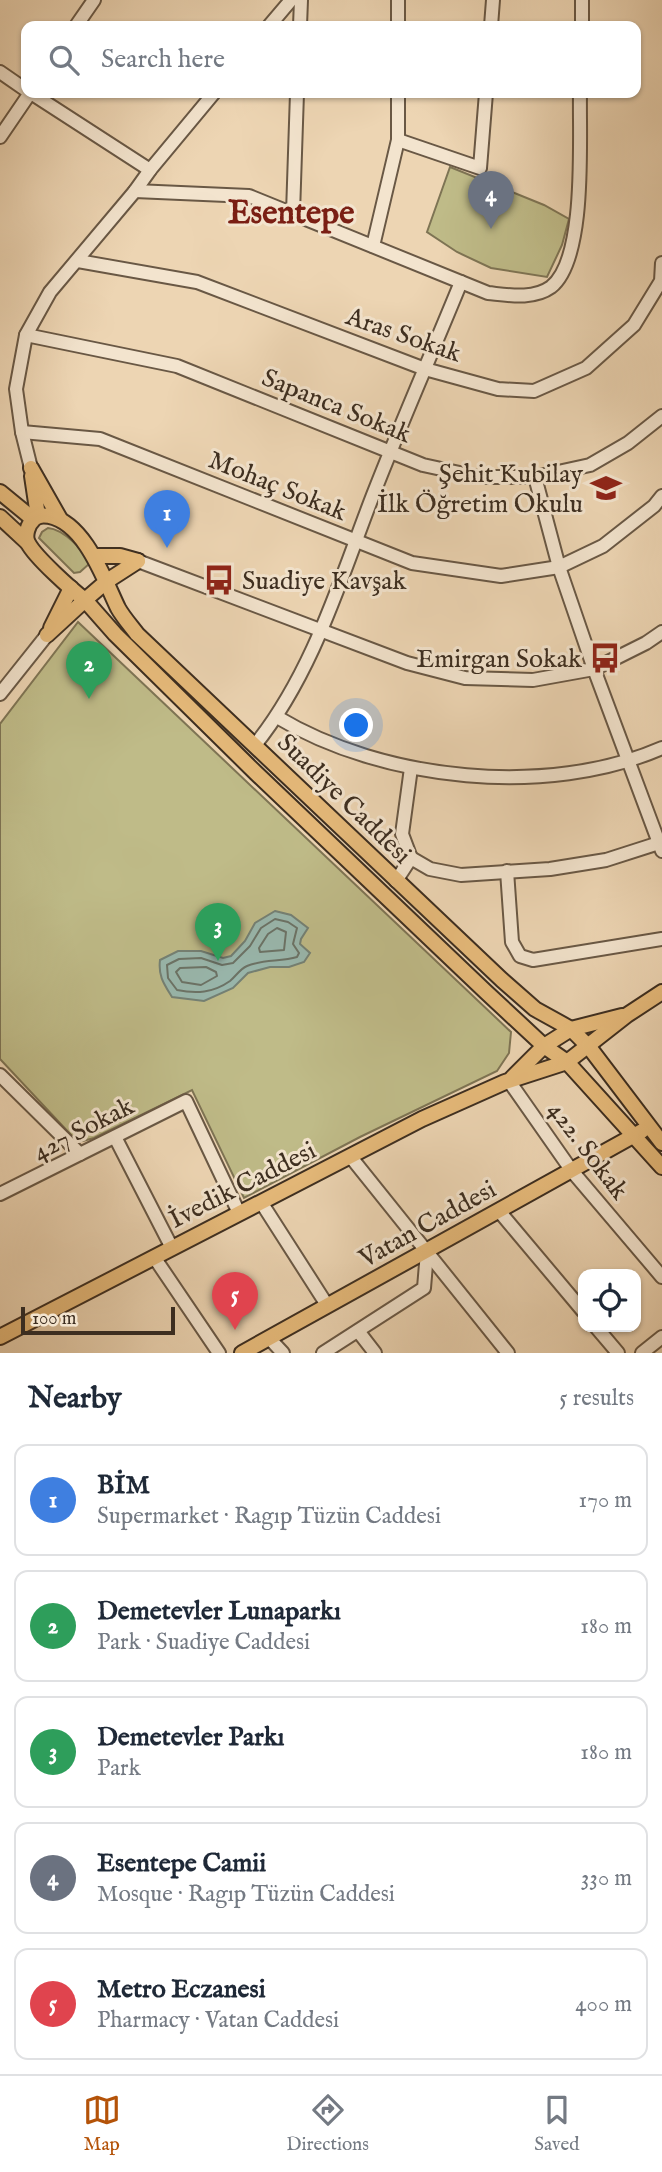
<!DOCTYPE html>
<html lang="en">
<head>
<meta charset="utf-8">
<style>
	:root { --surface:#fff; --page:#f6f6f7; --text:#1f2937; --muted:#747a83; --line:#e0e1e3; --accent:#b45309 }
	body { margin:0; font-family:"IM FELL English",serif; background:var(--page); color:var(--text) }
	.controls { position:absolute; right:21px; bottom:21px; display:grid; overflow:hidden; border-radius:14px; box-shadow:0 2px 5px #0004 }
	.controls button { width:63px; height:63px; display:grid; place-items:center; padding:0; border:0; border-bottom:2px solid var(--line); background:var(--surface); color:var(--text); font:35px sans-serif }
	.scale { position:absolute; left:21px; bottom:18px; width:154px; box-sizing:border-box; padding-left:7px; border:4px solid #3d2e20; border-top:0; font-size:19px; line-height:24px; white-space:nowrap; color:#3d2e20; -webkit-text-stroke:5px #f3e4ce; paint-order:stroke }
	.you { position:absolute; left:357px; top:726px; width:24px; height:24px; margin:-18px; border:5px solid #fff; border-radius:50%; background:#1a73e8; box-shadow:0 0 0 10px #1a73e833 }
	.badge { display:grid; place-items:center; width:46px; height:46px; border-radius:50%; background:var(--accent); color:#fff; font-size:23px; font-weight:700 }
	.pin { position:absolute; translate:-50% -58px; filter:drop-shadow(0 2px 4px #0008) }
	.pin::after { content:''; position:absolute; top:37px; width:24px; height:21px; background:inherit; clip-path:polygon(0 0,100% 0,50% 100%) }
	.list { margin:0; padding:0; list-style:none }
	h2 { display:flex; justify-content:space-between; align-items:center; height:91px; margin:0; padding:0 28px; font-size:30px }
	h2 small { font-size:23px; font-weight:400; color:var(--muted) }
	.list li { display:grid; grid-template-columns:46px 1fr auto; gap:21px; align-items:center; box-sizing:border-box; height:112px; margin:0 14px 14px; padding:0 14px; border:2px solid var(--line); border-radius:14px }
	.list b { display:block; font-size:26px; white-space:nowrap }
	.list p { margin:0; font-size:23px; white-space:nowrap; color:var(--muted) }
	.list em { font-size:23px; font-style:normal; color:var(--muted) }
	.icon { flex:none; width:38px; height:38px; fill:none; stroke:currentColor; stroke-width:2; stroke-linecap:round; stroke-linejoin:round }
	.map { position:relative; flex:none; width:662px; height:1353px; overflow:hidden }
	.search { position:absolute; background:var(--surface); box-shadow:0 2px 5px #0004; left:21px; right:21px; top:21px; height:77px; display:flex; align-items:center; gap:18px; box-sizing:border-box; padding:0 24px; border-radius:14px; color:var(--muted); font-size:26px }
	.sheet { height:721px; background:var(--surface) }
	nav { display:flex; justify-content:space-around; align-items:center; box-sizing:border-box; height:98px; border-top:2px solid var(--line); background:var(--surface); font-size:19px; color:var(--muted) }
	nav a { display:grid; justify-items:center; gap:4px }
	nav .on { color:var(--accent) }
	.map>svg:first-child { display:block }
	.green { fill:#bfbb88; stroke:#7e7454; stroke-width:2 }
	.water { fill:#99b8ae; stroke:#748175; stroke-width:2 }
	.lines { fill:none; stroke-linecap:round; stroke-linejoin:round }
	.shore { stroke:#6b7367; stroke-width:2 }
	.minor-casing { stroke:#695845; stroke-width:16 }
	.major-casing { stroke:#3d2e20; stroke-width:18 }
	.minor { stroke:#f3e4ce; stroke-width:12 }
	.major { stroke:#e6ba7a; stroke-width:14 }
	.labels { text-anchor:middle; stroke-width:6; stroke-linejoin:round; paint-order:stroke }
	.street-label { font-size:26px; fill:#3d2e20; stroke:#f3e4ce }
	.poi-label { font-size:26px; fill:#3d2e20; stroke:#f3e4ce; text-anchor:end }
	.district-label { font-size:33px; font-weight:bold; fill:#7a1f14; stroke:#f3e4ce }
</style>
</head>
<body>
<div class="map">
<svg width="662" height="1353" viewBox="0 0 662 1353">
	<rect width="100%" height="100%" fill="#edd5b3"/>
	<filter id="stains"><feTurbulence type="fractalNoise" baseFrequency=".00286" numOctaves="4"/><feColorMatrix values="0 0 0 0 .2 0 0 0 0 .09 0 0 0 0 .02 0 0 0 .5 -.17"/></filter>
	<radialGradient id="worn" r=".72"><stop offset=".6" stop-color="#630" stop-opacity="0"/><stop offset="1" stop-color="#630" stop-opacity=".3"/></radialGradient>
	<g class="green">
		<path d="M450,167L544,205L569,219L562,245L547,277L491,268L457,252L427,232Z"/>
		<path d="M48,528C62,529 86,550 89,564L80,572L74,573L39,538L42,532Z"/>
		<path d="M78,622L511,1032L509,1053L497,1071L360,1137L244,1198L192,1090L94,1138L83,1141L72,1136L0,1059V724Z"/>
	</g>
	<path class="water" d="M275,911L291,915L308,928L301,939L300,944L310,953L304,962L289,967H270L248,973L233,988L204,1001L172,997C164,984 158,976 160,960L178,951H201L223,958L231,956L245,941L255,923Z"/>
	<g class="lines">
		<g class="shore">
			<path d="M275,919L288,922L297,928L293,944L299,953L297,957C281,962 263,959 247,966C240,969 236,976 230,981C213,993 196,994 177,990L168,978L167,965L179,959L201,958L222,965L233,963L250,946L261,928Z"/>
			<path d="M277,928L286,932L284,950L260,952L259,948L268,934Z"/>
			<path d="M206,967L216,972L217,976L201,985L182,982L176,972L180,968Z"/>
		</g>
		<g class="minor-casing">
			<g id="minor">
				<path d="M76,26L94,0"/>
				<path d="M269,26L291,0"/>
				<path d="M300,26L301,0"/>
				<path d="M398,26V0"/>
				<path d="M491,26L493,0"/>
				<path d="M582,26V0"/>
				<path d="M0,72L26,90"/>
				<path d="M31,93L150,170"/>
				<path d="M0,137L30,93"/>
				<path d="M398,140L480,168L486,93"/>
				<path d="M135,191L249,196L488,293C508,295 533,300 551,287C587,259 579,137 580,93"/>
				<path d="M293,213L297,93"/>
				<path d="M373,246L398,140V93"/>
				<path d="M78,261L197,282L425,369L498,389L534,391L586,368L634,325L661,281L662,263"/>
				<path d="M26,335L177,366L423,465L478,477H535L590,465L628,443L662,416"/>
				<path d="M22,432L100,439L412,563L501,576L559,567L603,546L654,506L662,496"/>
				<path d="M31,468L22,432L16,389L26,335L50,292L135,191L150,170L214,93"/>
				<path d="M535,477L559,567L594,669L662,851"/>
				<path d="M138,561L407,663L465,678L533,680L594,669L646,643L662,632"/>
				<path d="M0,694L47,635"/>
				<path d="M277,717C383,781 548,798 662,748"/>
				<path d="M255,745C313,673 340,580 373,495C401,423 432,353 461,282"/>
				<path d="M411,768L402,834L411,858"/>
				<path d="M411,858L430,869L461,875L550,869L606,860L662,842"/>
				<path d="M507,871L512,942L520,956L533,960L662,939"/>
				<path d="M396,881L411,858"/>
				<path d="M0,1075L80,1154"/>
				<path d="M509,1081L572,1171L662,1277"/>
				<path d="M115,1137L172,1248"/>
				<path d="M350,1156L508,1353"/>
				<path d="M0,1194L186,1101L239,1213"/>
				<path d="M261,1202L327,1305"/>
				<path d="M499,1211L583,1311"/>
				<path d="M154,1257L219,1353"/>
				<path d="M596,1327L618,1353"/>
				<path d="M358,1331L375,1353"/>
				<path d="M269,1338L283,1353"/>
				<path d="M323,1353L424,1288L427,1252"/>
				<path d="M642,1353L662,1337"/>
			</g>
		</g>
		<g class="major-casing">
			<g id="major">
				<path d="M31,468L60,519"/>
				<path d="M32,476L38,516"/>
				<path d="M0,492L33,519"/>
				<path d="M0,517L27,542"/>
				<path d="M94,556H120L138,561"/>
				<path d="M138,561L107,581L85,600C72,590 35,557 28,543C24,536 28,524 34,519C38,515 44,515 49,516C85,523 104,579 118,608C123,617 131,626 137,634L502,980L535,1009L571,1029L589,1047L662,1143"/>
				<path d="M51,628L71,588"/>
				<path d="M47,635L85,600L115,634L256,773L486,992L544,1046L567,1062L662,1167"/>
				<path d="M512,1078L544,1046L571,1029L622,1016"/>
				<path d="M0,1337L422,1119L505,1082L567,1062L627,1015L662,992"/>
				<path d="M242,1353L642,1131"/>
			</g>
		</g>
		<use href="#minor" class="minor"/>
		<use href="#major" class="major"/>
	</g>
	<defs>
		<g id="school-bare" transform="scale(2.415)"><path d="M0-5L7-2L0 1L-7-2ZM-4 1L0 2.5L4 1V4Q0 6-4 4Z" fill="#8f2418" stroke="#f3e4ce" stroke-width="2.5" paint-order="stroke"/></g>
		<g id="bus-bare" transform="scale(2.415)"><path d="M-5-6H5V4H4V6H2V4H-2V6H-4V4H-5ZM-3.5-4V0h7V-4ZM-3.5 1.2v1.5H-2V1.2ZM2 1.2v1.5H3.5V1.2Z" fill="#8f2418" stroke="#f3e4ce" stroke-width="2.5" paint-order="stroke"/></g>
	</defs>
	<g fill-rule="evenodd">
		<use href="#school-bare" x="606" y="488"/>
		<use href="#bus-bare" x="219" y="580"/>
		<use href="#bus-bare" x="605" y="658"/>
	</g>
	<g class="labels">
		<g class="street-label">
			<text transform="translate(404 334) rotate(19)" y="9">Aras Sokak</text>
			<text transform="translate(337 405) rotate(22)" y="9">Sapanca Sokak</text>
			<text transform="translate(278 485) rotate(22)" y="9">Mohaç Sokak</text>
			<text transform="translate(345 798) rotate(44)" y="9">Suadiye Caddesi</text>
			<text transform="translate(83 1128) rotate(-27)" y="9">427 Sokak</text>
			<text transform="translate(589 1150) rotate(53)" y="9">422. Sokak</text>
			<text transform="translate(242 1184) rotate(-27)" y="9">İvedik Caddesi</text>
			<text transform="translate(427 1223) rotate(-29)" y="9">Vatan Caddesi</text>
		</g>
		<g class="poi-label">
			<text x="583" y="482">Şehit Kubilay<tspan x="583" dy="30">İlk Öğretim Okulu</tspan></text>
			<text x="242" y="589" text-anchor="start">Suadiye Kavşak</text>
			<text x="582" y="667">Emirgan Sokak</text>
		</g>
		<g class="district-label">
			<text x="291" y="223">Esentepe</text>
		</g>
	</g>
	<rect width="100%" height="100%" filter="url(#stains)"/>
	<rect width="100%" height="100%" fill="url(#worn)"/>
</svg>
<div class="controls">
<button><svg class="icon" aria-label="locate" viewBox="0 0 24 24"><circle cx="12" cy="12" r="6"/><path d="M12 2v4M12 18v4M2 12h4M18 12h4"/></svg></button>
</div>
<div class="scale">100 m</div>
<div class="you"></div>
<div class="pin badge" style="left:167px;top:548px;background:#3f7fe0">1</div>
<div class="pin badge" style="left:89px;top:699px;background:#2e9e5b">2</div>
<div class="pin badge" style="left:218px;top:961px;background:#2e9e5b">3</div>
<div class="pin badge" style="left:491px;top:229px;background:#6b7280">4</div>
<div class="pin badge" style="left:235px;top:1330px;background:#e0444e">5</div>
<div class="search"><svg class="icon" aria-label="search" viewBox="0 0 24 24"><circle cx="10" cy="10" r="6"/><path d="M15 15l6 6"/></svg>Search here</div>
</div>
<section class="sheet">
<h2>Nearby<small>5 results</small></h2>
<ul class="list">
<li><span class="badge" style="background:#3f7fe0">1</span><div><b>BİM</b><p>Supermarket · Ragıp Tüzün Caddesi</p></div><em>170 m</em></li>
<li><span class="badge" style="background:#2e9e5b">2</span><div><b>Demetevler Lunaparkı</b><p>Park · Suadiye Caddesi</p></div><em>180 m</em></li>
<li><span class="badge" style="background:#2e9e5b">3</span><div><b>Demetevler Parkı</b><p>Park</p></div><em>180 m</em></li>
<li><span class="badge" style="background:#6b7280">4</span><div><b>Esentepe Camii</b><p>Mosque · Ragıp Tüzün Caddesi</p></div><em>330 m</em></li>
<li><span class="badge" style="background:#e0444e">5</span><div><b>Metro Eczanesi</b><p>Pharmacy · Vatan Caddesi</p></div><em>400 m</em></li>
</ul>
</section>
<nav>
<a class="on"><svg class="icon" aria-label="map" viewBox="0 0 24 24"><path d="M3 6l6-2 6 2 6-2v14l-6 2-6-2-6 2zM9 4v14M15 6v14"/></svg>Map</a>
<a><svg class="icon" aria-label="directions" viewBox="0 0 24 24"><path d="M12 3l9 9-9 9-9-9zM9 14v-3h6M13 9l2 2-2 2"/></svg>Directions</a>
<a><svg class="icon" aria-label="saved" viewBox="0 0 24 24"><path d="M7 4h10v16l-5-4-5 4z"/></svg>Saved</a>
</nav>
</body>
</html>
